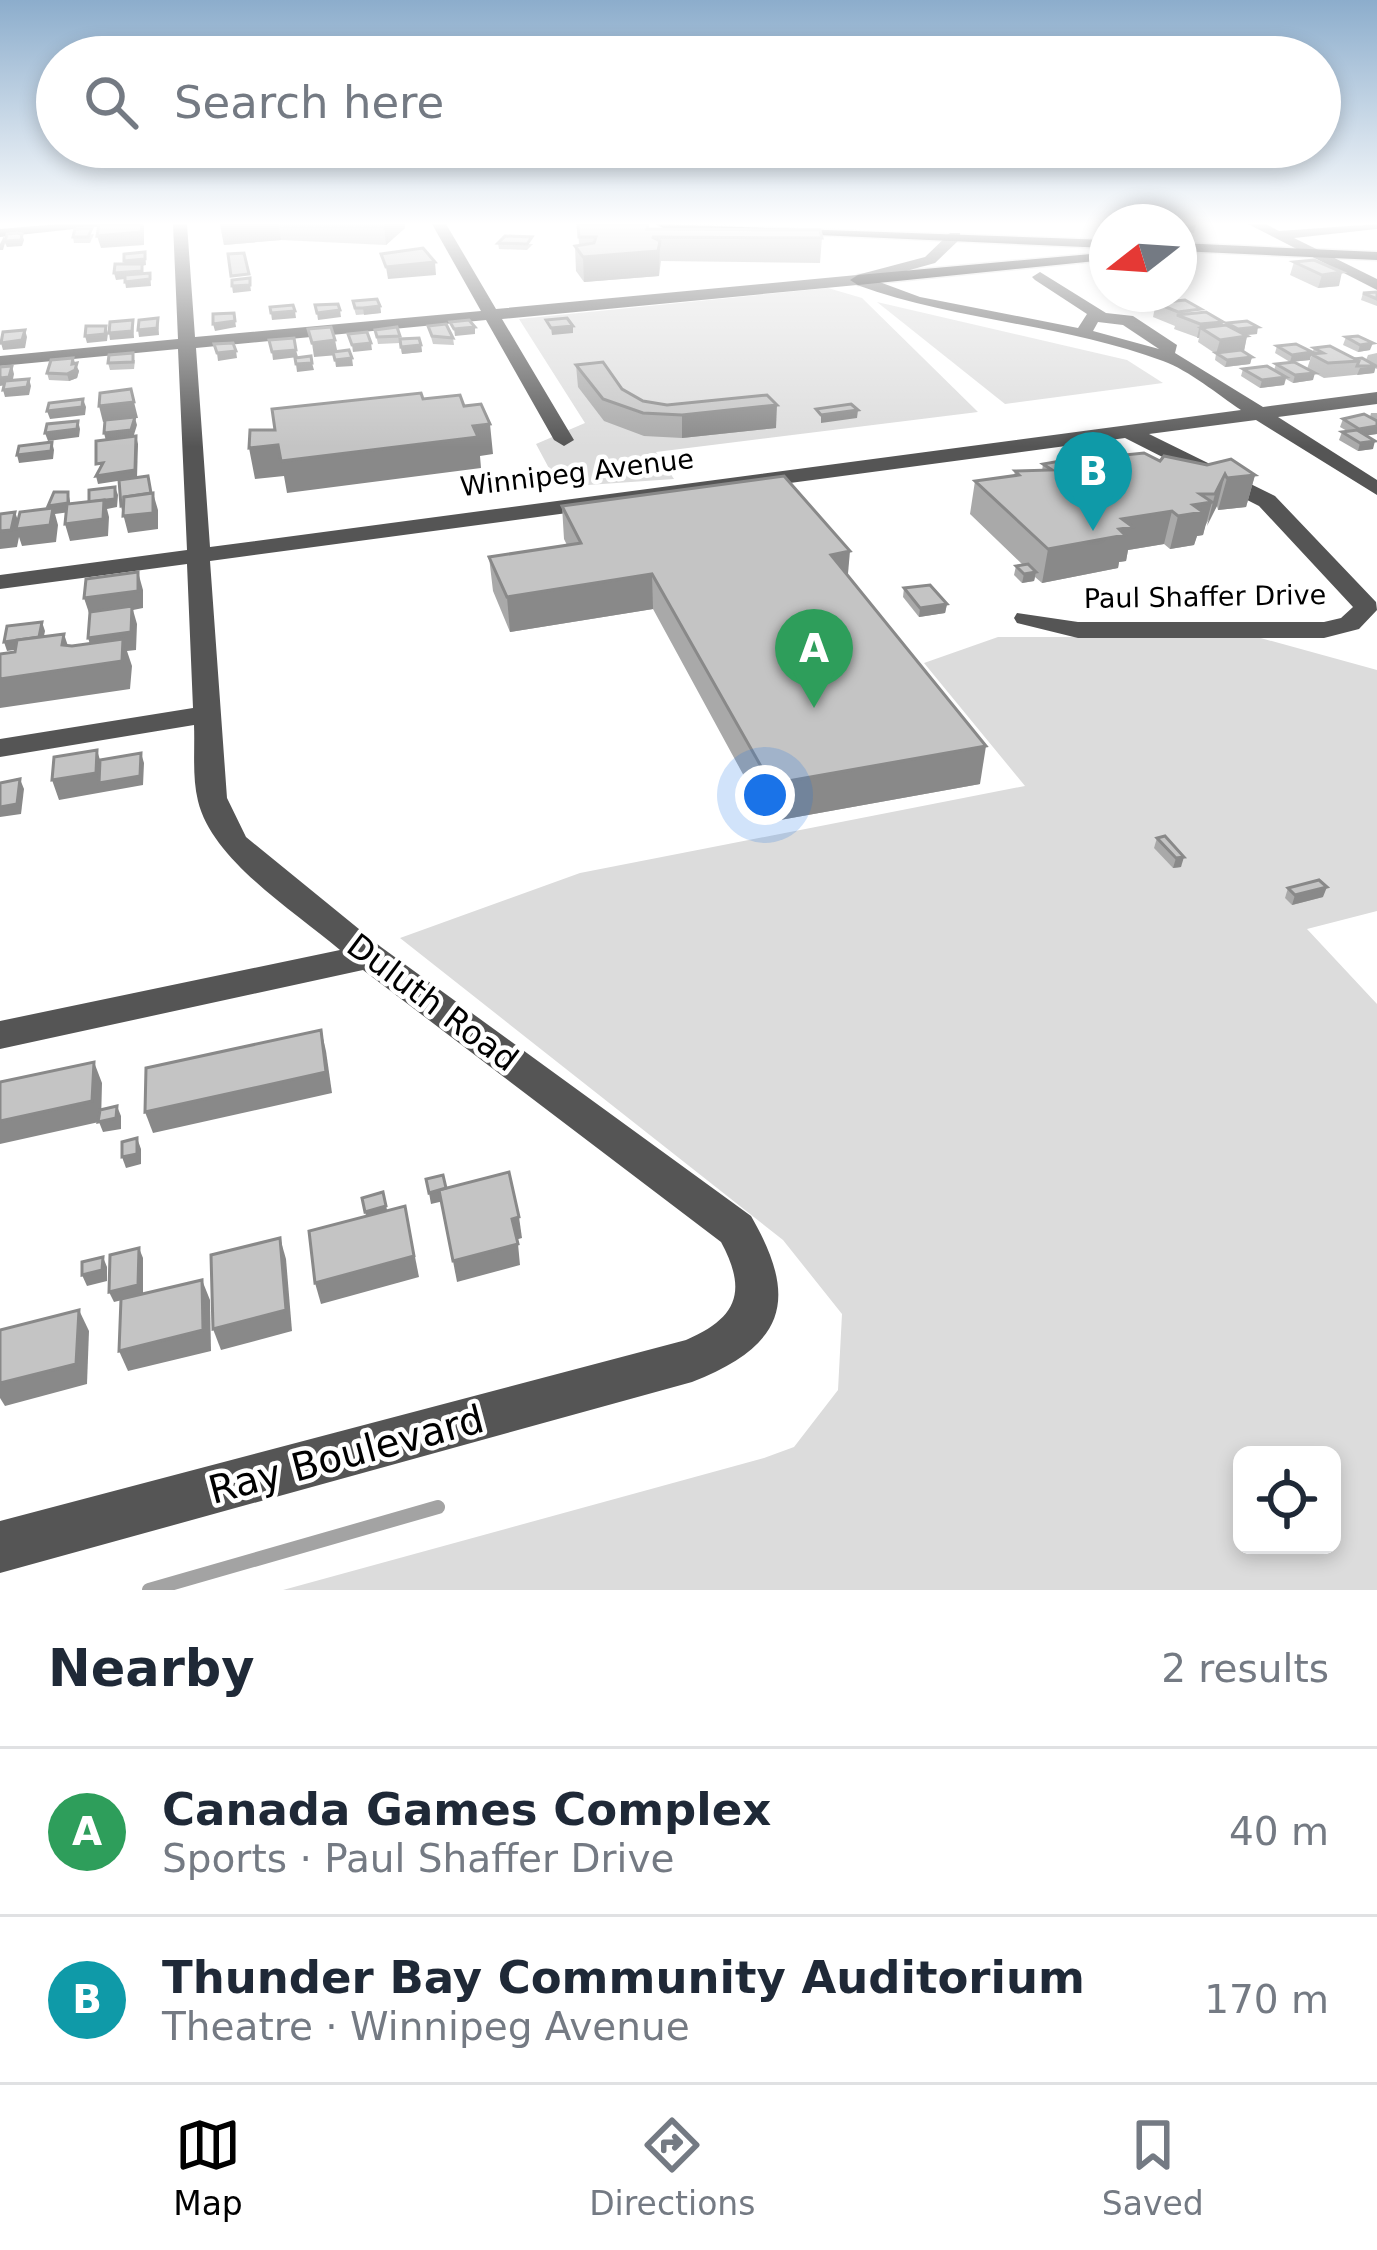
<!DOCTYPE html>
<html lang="en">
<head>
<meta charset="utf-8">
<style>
	:root { --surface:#fff; --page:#f6f6f7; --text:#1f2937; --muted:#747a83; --line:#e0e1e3; --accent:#000 }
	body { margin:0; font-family:"DejaVu Sans",sans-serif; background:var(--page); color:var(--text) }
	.controls { position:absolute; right:36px; bottom:36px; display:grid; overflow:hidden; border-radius:18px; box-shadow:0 6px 18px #0003 }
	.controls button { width:108px; height:108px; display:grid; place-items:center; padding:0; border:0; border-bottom:3px solid var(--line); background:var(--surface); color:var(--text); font:60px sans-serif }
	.compass { position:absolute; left:1089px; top:204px; width:108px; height:108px; border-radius:50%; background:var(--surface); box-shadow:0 6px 18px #0003; rotate:253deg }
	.you { position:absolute; left:765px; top:795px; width:42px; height:42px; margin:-30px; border:9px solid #fff; border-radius:50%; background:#1a73e8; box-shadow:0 0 0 18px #1a73e833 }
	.badge { display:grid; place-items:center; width:78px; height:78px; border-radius:50%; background:var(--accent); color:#fff; font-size:39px; font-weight:700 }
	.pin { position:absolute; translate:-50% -99px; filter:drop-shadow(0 3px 6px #0008) }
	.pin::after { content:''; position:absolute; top:63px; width:42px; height:36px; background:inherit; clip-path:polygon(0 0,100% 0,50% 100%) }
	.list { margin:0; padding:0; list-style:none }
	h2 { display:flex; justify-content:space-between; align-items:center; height:156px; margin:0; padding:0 48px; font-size:51px }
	h2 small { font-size:39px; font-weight:400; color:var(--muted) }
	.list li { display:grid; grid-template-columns:78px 1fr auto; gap:36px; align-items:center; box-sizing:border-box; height:168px; padding:0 48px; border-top:3px solid var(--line) }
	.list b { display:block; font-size:45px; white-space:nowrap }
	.list p { margin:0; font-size:39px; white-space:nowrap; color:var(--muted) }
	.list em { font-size:39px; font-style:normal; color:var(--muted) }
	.icon { flex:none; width:66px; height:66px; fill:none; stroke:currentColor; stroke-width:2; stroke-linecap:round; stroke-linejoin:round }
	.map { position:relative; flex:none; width:1377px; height:1590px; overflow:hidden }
	.search { position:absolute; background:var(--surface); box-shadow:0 6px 18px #0003; left:36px; right:36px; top:36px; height:132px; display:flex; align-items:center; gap:30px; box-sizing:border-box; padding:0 42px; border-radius:66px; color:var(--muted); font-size:45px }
	.sheet { height:492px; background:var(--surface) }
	nav { display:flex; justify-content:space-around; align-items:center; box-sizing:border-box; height:168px; border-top:3px solid var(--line); background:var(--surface); font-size:33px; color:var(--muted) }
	nav a { display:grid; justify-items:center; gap:6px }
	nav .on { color:var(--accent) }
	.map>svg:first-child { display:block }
	.green { fill:#dcdcdc; fill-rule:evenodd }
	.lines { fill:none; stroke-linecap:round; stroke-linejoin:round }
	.stream { stroke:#a3a3a3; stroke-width:14 }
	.major-casing { stroke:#dbdbdb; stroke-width:3 }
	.minor { fill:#555; fill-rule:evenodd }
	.major { fill:#000; fill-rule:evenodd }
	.wall { fill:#a9a9a9 }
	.shaded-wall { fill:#898989 }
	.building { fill:#c4c4c4; stroke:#898989; stroke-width:3 }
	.labels { text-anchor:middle; stroke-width:9; stroke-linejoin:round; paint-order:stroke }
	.far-street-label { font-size:27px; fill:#000; stroke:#fff }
	.street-label { font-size:33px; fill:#000; stroke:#fff }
	.near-street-label { font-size:39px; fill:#000; stroke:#fff }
</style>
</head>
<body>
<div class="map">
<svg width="1377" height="1590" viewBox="0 0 1377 1590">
	<rect width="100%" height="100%" fill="#fff"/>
	<g class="green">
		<path d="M828,288L862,298L978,412L656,452L674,479L559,487L536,444L585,423L519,319Z"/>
		<path d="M877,302L1127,360L1163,383L1005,404Z"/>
		<path d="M998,637H1257L1377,670V911L1307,929L1377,1004V1590H283L764,1458L794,1447L838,1390L842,1314L783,1240L400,938L580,873L1025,786L924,663ZM1242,1455H1332V1545H1242Z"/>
	</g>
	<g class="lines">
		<path class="stream" d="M149,1590L438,1507"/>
		<g class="major-casing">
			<g id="major">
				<path d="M656,224L1107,240V248L663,228Z"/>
				<path d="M1179,243L1377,252V260L1179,251Z"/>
				<path d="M1091,254L1096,261L858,285L850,280L858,275Z"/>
			</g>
		</g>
		<g class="minor">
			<path d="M59,224H121L0,237V229Z"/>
			<path d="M173,224H187L195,337L481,311L432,224H446L496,309L857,275L925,257L950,233H960V239L935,263L874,280L920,297L1078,328L1087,314L1035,280L1032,277L1040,272L1106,313L1133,316L1177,345L1175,353L1263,407L1377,392V404L1278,417L1377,480V495L1256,420L1149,434L1275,496L1376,602L1377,610L1359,629L1324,638H1078L1017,623L1014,618L1017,613L1078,622H1324L1341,618L1353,607L1259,506L1125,438L210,561L227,798L246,837L381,947L751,1216C801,1302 783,1346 692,1382L0,1573V1521L686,1340C737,1318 748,1292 721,1242L363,970L0,1049V1021L340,950C294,911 212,860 198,801C192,777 195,749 194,725L0,757V739L193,708L187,564L0,589V575L187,550L178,349L0,366V356L178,339ZM857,285C956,321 1064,324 1163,361C1190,371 1217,394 1241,410L210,547L196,348L486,320L554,440L564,446L574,440L502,319ZM1098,322L1123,325L1159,349L1093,331Z"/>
			<path d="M1248,224H1266L1279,231L1377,224V229L1294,238L1377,279V290Z"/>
		</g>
		<use href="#major" class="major"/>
	</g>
	<g class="wall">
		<path d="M220,224H405V228L386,245L281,240L224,245Z"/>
		<path d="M578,224L822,238L820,263L661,261L659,276L584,282L576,271L575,246H579Z"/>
		<path d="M1179,224H1196L1194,233L1179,231Z"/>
		<path d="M94,234L90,243H74L73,237Z"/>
		<path d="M498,243L533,244L527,250L499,249Z"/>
		<path d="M1314,260L1339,286L1318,288L1290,275L1294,262Z"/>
		<path d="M1377,292V306L1361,300L1363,293Z"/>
		<path d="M1156,303L1223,322L1222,325L1257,334L1245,335L1247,336L1244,351H1241L1252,357L1250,364L1225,367L1215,360L1216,354L1198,342L1199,338L1174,329L1175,326L1153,317Z"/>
		<path d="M380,306L381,313L356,315L354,308Z"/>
		<path d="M428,326L453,338L454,345L433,344Z"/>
		<path d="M397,327L400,339L421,345L422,352L402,354L400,343L378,344L375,330Z"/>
		<path d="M1346,337L1370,350L1358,352L1343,345Z"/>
		<path d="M1277,346L1310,360L1290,362L1275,353Z"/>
		<path d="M1314,348L1366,360L1368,355L1377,353V369L1375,368L1374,373L1324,378L1307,369Z"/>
		<path d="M135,360L134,369L110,370L108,363Z"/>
		<path d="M74,364L79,371L77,378L69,381L49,380L47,373Z"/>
		<path d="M1276,364L1313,380L1293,383L1286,379L1284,385L1260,388L1241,376L1243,369L1274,370Z"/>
		<path d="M576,365L643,401L776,428L682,438L644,436L604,421L578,387Z"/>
		<path d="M1371,413H1377V434L1366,435L1373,449L1358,451L1339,440L1342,432L1347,431L1340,427L1343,419L1370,417Z"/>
		<path d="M1125,455L1255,475L1246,507L1218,510L1217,506L1205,526L1203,535L1197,536L1194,545L1170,549L1164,544L1128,550L1126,561L1119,562L1118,568L1042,583L1035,577L1034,581L1022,583L1014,575L1016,566L1023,565L970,514L975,481L1014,476L1015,471H1042L1043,464L1075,467L1087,466L1088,456Z"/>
		<path d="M562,506L848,575L980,784L769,822L653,609L510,632L493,591L489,557L567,545L564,539Z"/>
		<path d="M904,588L947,604L945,613L919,617L903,597Z"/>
		<path d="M1165,836L1181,867L1173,868L1154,848L1157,838Z"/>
		<path d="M1288,888L1323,897L1292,905L1285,898Z"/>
	</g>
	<g class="shaded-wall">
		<path d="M144,224V245L101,248L97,236Z"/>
		<path d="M220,224H278L281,240L224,245Z"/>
		<path d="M384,224H405V228L386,245Z"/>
		<path d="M648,224L649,244L660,241L659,276L584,282L583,257L647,229Z"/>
		<path d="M22,234L24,240L22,246L7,247L5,243L3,250H0V244L4,236L5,241Z"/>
		<path d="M145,252L146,265L142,266L143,277L116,280L114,273L125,267L124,261Z"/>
		<path d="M435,262L436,275L388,279L386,267Z"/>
		<path d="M1342,272L1339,286L1318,288L1322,275Z"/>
		<path d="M150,273L151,286L126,288L125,282Z"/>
		<path d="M250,285L251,291L233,293L232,286Z"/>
		<path d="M380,306L381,313L364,315L363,308Z"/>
		<path d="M340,310L341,317L318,320L317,313Z"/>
		<path d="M295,311L296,318L272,320L271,313Z"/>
		<path d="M234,313L236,327L215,331L213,324Z"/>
		<path d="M158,318L159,335L139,337L138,330Z"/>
		<path d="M133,320L134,338L110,340L109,333Z"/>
		<path d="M1223,322L1219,335L1201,328L1199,338H1197L1200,324Z"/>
		<path d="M106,326L108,333L107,341L87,343L85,336Z"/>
		<path d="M573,326V333L552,335L551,328Z"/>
		<path d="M475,327V334L455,336L454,329Z"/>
		<path d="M1258,327L1257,334L1236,336L1238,329Z"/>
		<path d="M25,330L27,337L25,348L3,350L1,343Z"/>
		<path d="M1247,336L1244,351L1216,354L1220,340Z"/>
		<path d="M335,340L338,355L314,357L312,343Z"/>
		<path d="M371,343L372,350L353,352L352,345Z"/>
		<path d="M1373,343L1370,350L1358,352L1360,345Z"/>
		<path d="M421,345L422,352L402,354L401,347Z"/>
		<path d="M296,350L298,357L273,360L272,352Z"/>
		<path d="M236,351L237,358L218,361L217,353Z"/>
		<path d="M1312,352L1310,360L1290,362L1292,355Z"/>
		<path d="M1252,357L1250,364L1225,367L1227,360Z"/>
		<path d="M73,358L79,371L77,378L69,381L67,374Z"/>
		<path d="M352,358L353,366L336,367L335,360Z"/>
		<path d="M312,363L314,370L297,372L296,364Z"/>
		<path d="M12,366L14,374L12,384L0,386V378Z"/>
		<path d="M1376,366L1374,373L1357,375L1360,368Z"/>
		<path d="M1315,373L1313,380L1293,383L1295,375Z"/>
		<path d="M1286,377L1284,385L1260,388L1262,380Z"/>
		<path d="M29,379L31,386L29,395L5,397L3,390Z"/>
		<path d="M83,399L86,407L85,415L50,419L47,411Z"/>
		<path d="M134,402L138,418H135L137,425L133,438L106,441L104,433L134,418L103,422L99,406Z"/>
		<path d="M777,405L776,428L682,438V415Z"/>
		<path d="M858,410L857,418L821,423V415Z"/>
		<path d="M78,421L80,429L79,437L48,441L45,433Z"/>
		<path d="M490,424L493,454L480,456L481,468L287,493L284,476L255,479L249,448Z"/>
		<path d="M1377,426V434L1357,437L1359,429Z"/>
		<path d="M136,436L138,444L137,478L98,484L96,476Z"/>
		<path d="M1375,441L1373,449L1358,451L1360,443Z"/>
		<path d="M52,442L54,450L53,459L19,463L17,455Z"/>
		<path d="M1225,474L1217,506L1207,526L1215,494Z"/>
		<path d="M1255,475L1246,507L1218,510L1227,478Z"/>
		<path d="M148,476L153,505V493L158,510V529L128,533L121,506Z"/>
		<path d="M115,487L118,495L117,507L107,509L109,517L108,536L70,541L65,524L91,511Z"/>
		<path d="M68,492L70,501V512L55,514L58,525L56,542L22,546L19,537L17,547L0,549V531L15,512L21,529L50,514L48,506Z"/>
		<path d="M1212,502L1203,535L1197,536L1194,545L1170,549L1178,516L1193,505Z"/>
		<path d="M1172,511L1164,544L1128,550L1126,561L1119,562L1118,568L1042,583L1048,549L1122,519Z"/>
		<path d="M850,551L847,585L831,555Z"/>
		<path d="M138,572L143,590V608L133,610L137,624L136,650L127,651L132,666L130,689L0,708V679L62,645L64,634L73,661L94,656L88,638L90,616L84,598Z"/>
		<path d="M1036,572L1034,581L1022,583L1024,574Z"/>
		<path d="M652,574L653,609L510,632L507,597Z"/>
		<path d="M947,604L945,613L919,617L920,608Z"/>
		<path d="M42,622L45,631L42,646L7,651L4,642Z"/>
		<path d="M986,746L980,784L769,822L771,784Z"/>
		<path d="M97,750L103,770L141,753L144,763L143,785L59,800L52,780Z"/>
		<path d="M20,779L24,789L21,814L0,817V807Z"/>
		<path d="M1184,857L1181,867L1173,868L1176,858Z"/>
		<path d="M1327,887L1323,897L1292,905L1295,895Z"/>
		<path d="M321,1030L326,1051L332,1093L153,1133L145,1112Z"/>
		<path d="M94,1062L102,1083L101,1122L117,1106L121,1116V1129L103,1132L99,1122L0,1144V1121Z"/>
		<path d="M137,1138L141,1149V1164L126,1168L122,1157Z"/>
		<path d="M446,1189L448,1200L431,1204L429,1193Z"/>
		<path d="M386,1206L389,1217L368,1223L365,1212Z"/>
		<path d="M405,1206L419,1277L321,1304L315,1283Z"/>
		<path d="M519,1217L522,1238L515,1240L512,1219Z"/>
		<path d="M280,1238L286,1259L292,1331L221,1350L213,1329Z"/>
		<path d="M518,1244L520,1265L457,1282L453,1261Z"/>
		<path d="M139,1248L143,1258V1295L114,1302L109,1292Z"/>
		<path d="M103,1257L107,1267V1281L87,1286L82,1275Z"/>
		<path d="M202,1280L210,1300L211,1351L128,1371L119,1351Z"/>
		<path d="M79,1310L89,1331L87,1384L5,1406L0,1398V1383Z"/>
	</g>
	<g class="building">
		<path d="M99,224H142L141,232L97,236Z"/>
		<path d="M578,224H648L647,229L820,230L822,238L652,237L660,241L658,251L583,257L575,246L594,243L596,237H579Z"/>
		<path d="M92,228L88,237H73L75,229Z"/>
		<path d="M17,233L22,234L21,240L5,241L7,234Z"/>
		<path d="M505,236L532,237L527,244L498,243Z"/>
		<path d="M423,248L435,262L386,267L381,254Z"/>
		<path d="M145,252V259L124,261V254Z"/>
		<path d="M244,253L249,274L231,276L228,254Z"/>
		<path d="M1314,260L1342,272L1322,275L1294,262Z"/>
		<path d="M115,264H142V271L114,273Z"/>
		<path d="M150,273V279L125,282V275Z"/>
		<path d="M250,278V285L232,286V280Z"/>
		<path d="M1377,292V299L1363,293Z"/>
		<path d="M377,299L380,306L363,308H355L353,301Z"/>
		<path d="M1185,300L1201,309L1178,312L1156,303Z"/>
		<path d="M338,304L340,310L317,313L315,305Z"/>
		<path d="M293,305L295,311L271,313L270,307Z"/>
		<path d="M1206,312L1223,322L1200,324L1177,315Z"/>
		<path d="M234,313L235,321L213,324V314Z"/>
		<path d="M158,318L157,328L138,330L139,320Z"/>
		<path d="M567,318L573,326L551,328L546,320Z"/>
		<path d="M133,320L132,331L109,333L110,322Z"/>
		<path d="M469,320L475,327L454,329L450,322Z"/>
		<path d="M1247,321L1258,327L1238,329L1227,323Z"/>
		<path d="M446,324L453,338L432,336L428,326Z"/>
		<path d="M1226,325L1247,336L1220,340L1201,328Z"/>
		<path d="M86,326H106L105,334L85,336Z"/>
		<path d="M331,327L335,340L312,343L308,329Z"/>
		<path d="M397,327L400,336L377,337L375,330Z"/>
		<path d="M25,330L22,340L1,343L3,332Z"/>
		<path d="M367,332L371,343L352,345L348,334Z"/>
		<path d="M1358,336L1373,343L1360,345L1346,337Z"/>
		<path d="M294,338L296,350L272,352L269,340Z"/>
		<path d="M419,338L421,345L401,347L400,339Z"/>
		<path d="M233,343L236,351L217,353L214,344Z"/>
		<path d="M1296,344L1312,352L1292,355L1277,346Z"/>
		<path d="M1330,346L1359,361L1328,363L1311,354L1323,353L1314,348Z"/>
		<path d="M349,350L352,358L335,360L333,352Z"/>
		<path d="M1241,350L1252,357L1227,360L1216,353Z"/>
		<path d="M133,353V362L108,363L109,355Z"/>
		<path d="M311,356L312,363L296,364L295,358Z"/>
		<path d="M73,358L72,364L77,363L75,370L67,374L47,373L51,360Z"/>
		<path d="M1362,358L1376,366H1357L1359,361L1354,359Z"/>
		<path d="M603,362L622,389L643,401L667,405L767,395L777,405L682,415L643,413L603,399L576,365Z"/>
		<path d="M1294,362L1315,373L1295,375L1276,364Z"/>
		<path d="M12,366L9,377L0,378V367Z"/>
		<path d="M1267,366L1286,377L1262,380L1243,369Z"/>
		<path d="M29,379L27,387L3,390L5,381Z"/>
		<path d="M131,389L134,402L99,406L100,393Z"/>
		<path d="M421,393L423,399L460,395L464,406L481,404L490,424L473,426L478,437L281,461L278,445L249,448L250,430H275L272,409Z"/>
		<path d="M83,399L82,407L47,411L49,403Z"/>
		<path d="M851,404L858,410L821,415L816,409Z"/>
		<path d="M1364,414L1377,421V426L1359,429L1343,419Z"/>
		<path d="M135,417L131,430L104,433L105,420Z"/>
		<path d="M78,421L77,429L45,433L47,424Z"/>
		<path d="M1357,430L1375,441L1360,443L1342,432Z"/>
		<path d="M136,436L135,470L96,476L103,463L96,464V441Z"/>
		<path d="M52,442L51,451L17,455L19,446Z"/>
		<path d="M1117,449L1125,455L1144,453L1160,461L1164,456L1207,465L1231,459L1255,475L1227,478L1225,474L1215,494H1200L1212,502L1193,505L1203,512L1178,516L1172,511L1122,519L1133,527L1119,529L1125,535L1048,549L975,481L1019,475L1015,471L1052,470L1043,464L1066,460L1075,467L1099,464L1088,456Z"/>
		<path d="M148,476L151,493L124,497V505L121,506L119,480Z"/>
		<path d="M784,476L850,551L831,555L986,746L771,784L652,574L507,597L489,557L581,543L562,506Z"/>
		<path d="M115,487V499L89,502V490Z"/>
		<path d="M54,492H68V503L48,506Z"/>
		<path d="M153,493V513L123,516L124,497Z"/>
		<path d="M104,500L103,519L65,524L67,504Z"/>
		<path d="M53,508L50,525L16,529L20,512Z"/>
		<path d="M15,512L11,530L0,531V514Z"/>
		<path d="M1028,564L1036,572L1024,574L1016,566Z"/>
		<path d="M138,572V591L84,598L86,579Z"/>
		<path d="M930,585L947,604L920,608L904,588Z"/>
		<path d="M132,606L131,632L88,638L90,612Z"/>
		<path d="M42,622L39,637L4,642L7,626Z"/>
		<path d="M64,634L62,645L72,646L123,639L122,661L0,679V654L15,652L17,640Z"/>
		<path d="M97,750L96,773L52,780L54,757Z"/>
		<path d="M141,753L140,776L99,783L100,760Z"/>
		<path d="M20,779L17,804L0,807V783Z"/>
		<path d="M1165,836L1184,857L1176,858L1157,838Z"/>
		<path d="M1319,880L1327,887L1295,895L1288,888Z"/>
		<path d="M321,1030L326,1072L145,1112L146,1068Z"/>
		<path d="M94,1062L92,1101L0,1121V1082Z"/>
		<path d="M117,1106L116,1118L98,1122L100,1110Z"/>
		<path d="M137,1138V1154L122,1157V1142Z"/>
		<path d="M509,1172L519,1217L512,1219L518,1244L453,1261L439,1190Z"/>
		<path d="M443,1175L446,1188L429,1193L426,1179Z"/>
		<path d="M383,1192L386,1206L365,1212L362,1198Z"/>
		<path d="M405,1206L414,1256L315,1283L309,1231Z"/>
		<path d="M280,1238L286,1310L213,1329L211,1255Z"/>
		<path d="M139,1248L138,1285L109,1292L110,1255Z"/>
		<path d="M103,1257L102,1270L82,1275V1262Z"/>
		<path d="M202,1280L203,1330L119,1351L121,1299Z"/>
		<path d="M79,1310L76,1364L0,1383V1330Z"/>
	</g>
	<linearGradient id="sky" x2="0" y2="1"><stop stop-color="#8cadcc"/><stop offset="0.5" stop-color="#fff"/><stop offset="1" stop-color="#fff" stop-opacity="0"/></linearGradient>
	<rect width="1377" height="447" fill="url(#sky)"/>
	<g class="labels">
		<g class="far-street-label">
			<text transform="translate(577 473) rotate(-7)" y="9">Winnipeg Avenue</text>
			<text transform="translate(1205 597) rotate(-1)" y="9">Paul Shaffer Drive</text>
		</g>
		<g class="street-label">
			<text transform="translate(433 1002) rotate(37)" y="12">Duluth Road</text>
		</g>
		<g class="near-street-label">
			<text transform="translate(346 1454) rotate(-15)" y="14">Ray Boulevard</text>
		</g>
	</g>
</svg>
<div class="controls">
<button><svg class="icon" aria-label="locate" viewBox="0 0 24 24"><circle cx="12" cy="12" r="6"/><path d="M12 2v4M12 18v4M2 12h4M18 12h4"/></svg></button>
</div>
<svg class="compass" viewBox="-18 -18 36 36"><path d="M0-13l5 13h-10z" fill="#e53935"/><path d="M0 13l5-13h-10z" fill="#747a83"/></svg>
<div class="you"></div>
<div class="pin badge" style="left:814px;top:708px;background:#2e9e5b">A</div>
<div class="pin badge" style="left:1093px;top:531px;background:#0f9aa8">B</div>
<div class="search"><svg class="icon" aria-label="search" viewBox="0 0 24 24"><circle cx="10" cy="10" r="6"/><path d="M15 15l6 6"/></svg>Search here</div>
</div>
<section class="sheet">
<h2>Nearby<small>2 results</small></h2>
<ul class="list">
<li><span class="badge" style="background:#2e9e5b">A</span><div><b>Canada Games Complex</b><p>Sports · Paul Shaffer Drive</p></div><em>40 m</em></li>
<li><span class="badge" style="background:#0f9aa8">B</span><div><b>Thunder Bay Community Auditorium</b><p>Theatre · Winnipeg Avenue</p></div><em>170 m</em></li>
</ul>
</section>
<nav>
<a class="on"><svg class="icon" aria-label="map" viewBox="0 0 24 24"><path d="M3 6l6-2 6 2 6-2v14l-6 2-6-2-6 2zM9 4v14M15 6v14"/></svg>Map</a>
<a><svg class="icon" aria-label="directions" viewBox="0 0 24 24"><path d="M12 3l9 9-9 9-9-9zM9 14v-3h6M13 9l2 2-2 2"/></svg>Directions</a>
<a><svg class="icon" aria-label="saved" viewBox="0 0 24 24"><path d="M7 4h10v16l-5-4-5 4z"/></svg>Saved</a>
</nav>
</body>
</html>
